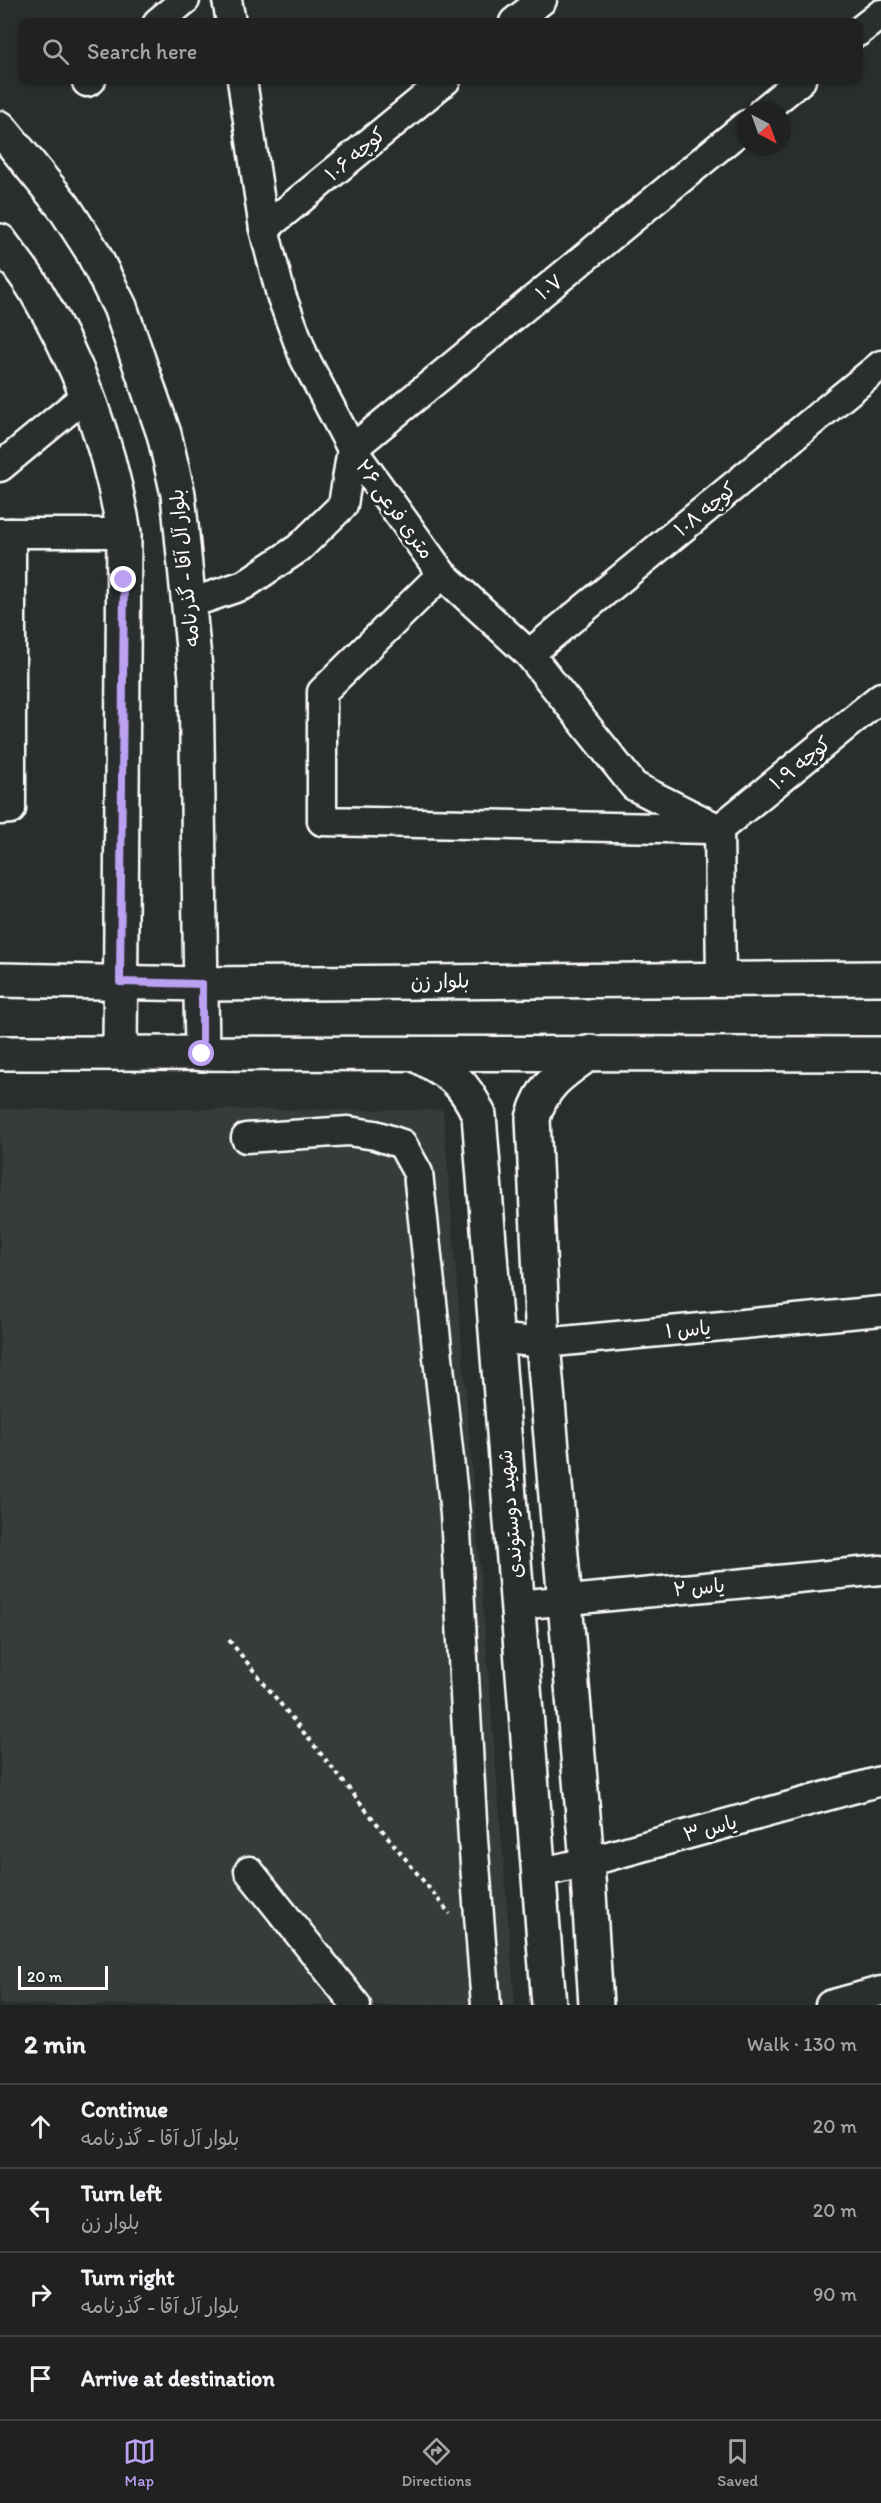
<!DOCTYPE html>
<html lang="en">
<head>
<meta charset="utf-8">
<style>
	:root { --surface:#202222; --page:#2d2f2f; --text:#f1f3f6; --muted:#a2a4a5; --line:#3d3f40; --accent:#bca0f2 }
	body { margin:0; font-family:Itim,"Playpen Sans Arabic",sans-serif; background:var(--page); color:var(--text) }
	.compass { position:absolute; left:737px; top:102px; width:54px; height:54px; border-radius:50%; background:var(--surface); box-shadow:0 2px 4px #0004; rotate:139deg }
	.scale { position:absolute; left:18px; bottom:15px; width:90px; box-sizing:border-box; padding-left:6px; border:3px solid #fff; border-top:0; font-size:16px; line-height:21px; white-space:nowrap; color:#fff; -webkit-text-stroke:4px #2a2d2e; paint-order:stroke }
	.stop { position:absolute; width:18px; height:18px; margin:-14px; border:4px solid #bca0f2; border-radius:50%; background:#fff }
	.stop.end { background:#bca0f2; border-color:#fff; box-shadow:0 2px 6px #0008 }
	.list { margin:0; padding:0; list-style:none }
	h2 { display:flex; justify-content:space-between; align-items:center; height:78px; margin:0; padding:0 24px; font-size:26px }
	h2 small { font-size:20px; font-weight:400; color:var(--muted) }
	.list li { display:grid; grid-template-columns:39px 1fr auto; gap:18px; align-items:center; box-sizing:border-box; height:84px; padding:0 24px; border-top:2px solid var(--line) }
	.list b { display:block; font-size:22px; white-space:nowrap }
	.list p { margin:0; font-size:20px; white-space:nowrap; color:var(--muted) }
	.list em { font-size:20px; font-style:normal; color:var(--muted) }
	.icon { flex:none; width:33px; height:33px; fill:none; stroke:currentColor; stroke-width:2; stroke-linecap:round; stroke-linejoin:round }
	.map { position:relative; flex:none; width:881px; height:2005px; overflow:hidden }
	.search { position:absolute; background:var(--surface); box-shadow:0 2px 4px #0004; left:18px; right:18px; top:18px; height:66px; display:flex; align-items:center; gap:15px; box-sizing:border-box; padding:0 21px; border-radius:12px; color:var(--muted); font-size:22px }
	.sheet { height:414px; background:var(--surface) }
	nav { display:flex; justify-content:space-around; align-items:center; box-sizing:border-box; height:84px; border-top:2px solid var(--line); background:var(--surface); font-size:16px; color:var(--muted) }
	nav a { display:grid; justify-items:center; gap:3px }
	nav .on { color:var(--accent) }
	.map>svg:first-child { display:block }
	.built { fill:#373a3b }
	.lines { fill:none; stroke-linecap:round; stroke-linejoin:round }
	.minor-casing { stroke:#fff; stroke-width:33 }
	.tertiary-casing { stroke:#fff; stroke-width:38 }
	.secondary-casing { stroke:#fff; stroke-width:38 }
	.path { stroke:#fff; stroke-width:4; stroke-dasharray:4.5 4.5; stroke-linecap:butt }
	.minor { stroke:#2a2d2e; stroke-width:28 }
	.tertiary { stroke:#2a2d2e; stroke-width:33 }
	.secondary { stroke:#2a2d2e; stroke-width:33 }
	.route { stroke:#bca0f2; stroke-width:8 }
	.labels { text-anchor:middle; stroke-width:6; stroke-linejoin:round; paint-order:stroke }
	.street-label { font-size:20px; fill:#fff; stroke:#2a2d2e }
</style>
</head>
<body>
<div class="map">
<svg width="881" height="2005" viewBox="0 0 881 2005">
	<rect width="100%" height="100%" fill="#2a2d2e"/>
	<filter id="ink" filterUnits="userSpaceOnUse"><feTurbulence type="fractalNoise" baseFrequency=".0167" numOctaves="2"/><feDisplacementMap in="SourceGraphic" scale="12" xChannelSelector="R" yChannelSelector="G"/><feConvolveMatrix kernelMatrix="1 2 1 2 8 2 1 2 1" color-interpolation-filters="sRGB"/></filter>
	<g filter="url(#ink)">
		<path class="built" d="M0,1109L443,1110L515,2005H0Z"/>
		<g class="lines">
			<g class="minor-casing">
				<g id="minor">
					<path d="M227,0L231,22"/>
					<path d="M158,22L185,0"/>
					<path d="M514,22L542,0"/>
					<path d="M858,32L881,14"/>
					<path d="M242,80L264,229L281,295L304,357L352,449L442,574L529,654L634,786L719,829"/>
					<path d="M87,82L91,80"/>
					<path d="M763,111L801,80"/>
					<path d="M264,229L446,80"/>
					<path d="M0,467L88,394"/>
					<path d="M0,533H124"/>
					<path d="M442,574L322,692V821L711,829"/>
					<path d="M188,604L244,585L299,548L343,505L352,449L746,125"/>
					<path d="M529,654L881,365"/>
					<path d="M0,810L11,809V533"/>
					<path d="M719,829L881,697"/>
					<path d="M719,829L721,977"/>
					<path d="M246,1138L348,1131L375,1135L402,1144L418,1173L455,1514L473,1839L486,2005"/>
					<path d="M495,1338L543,1343L881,1311"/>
					<path d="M517,1605L881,1570"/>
					<path d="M249,1871L356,2005"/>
					<path d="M538,1873L587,1862L881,1781"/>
					<path d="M830,2005L881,1991"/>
				</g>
			</g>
			<g class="tertiary-casing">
				<g id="tertiary">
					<path d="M591,1052C563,1072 543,1083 533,1118L543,1343L587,1862L596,2005"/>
					<path d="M415,1054C448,1072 463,1079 479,1115L549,2005"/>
				</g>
			</g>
			<g class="secondary-casing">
				<g id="secondary">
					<path d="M0,128L64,207L91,249L120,307L164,434L178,494L196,679L202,1054"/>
					<path d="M0,241C12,258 27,275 37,293C82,368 110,447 124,533L120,1053"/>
					<path d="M0,980L202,984L881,978"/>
					<path d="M0,1053L881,1054"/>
				</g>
			</g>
			<path class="path" d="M229,1640L450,1914"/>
			<use href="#minor" class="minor"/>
			<use href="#tertiary" class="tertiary"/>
			<use href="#secondary" class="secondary"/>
		</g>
	</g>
	<g class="lines" filter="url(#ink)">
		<path class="route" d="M124,580L120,982L202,984V1054"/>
	</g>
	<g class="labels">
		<g class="street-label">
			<text transform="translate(355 154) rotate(-40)" y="7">کوچه ۱۰۶</text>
			<text transform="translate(549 287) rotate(-39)" y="7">۱۰۷</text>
			<text transform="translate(395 509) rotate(54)" y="7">۲۶ متری فرعی</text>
			<text transform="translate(705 509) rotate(-39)" y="7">کوچه ۱۰۸</text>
			<text transform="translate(184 568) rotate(-96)" y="7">بلوار آل آقا - گذرنامه</text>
			<text transform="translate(800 763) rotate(-39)" y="7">کوچه ۱۰۹</text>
			<text transform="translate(440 981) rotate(-1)" y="7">بلوار زن</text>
			<text transform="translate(688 1329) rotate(-5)" y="7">یاس ۱</text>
			<text transform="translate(510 1514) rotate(-95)" y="7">شهید دوستوندی</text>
			<text transform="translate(699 1587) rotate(-5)" y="7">یاس ۲</text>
			<text transform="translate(710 1828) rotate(-15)" y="7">یاس ۳</text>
		</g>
	</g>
</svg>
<svg class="compass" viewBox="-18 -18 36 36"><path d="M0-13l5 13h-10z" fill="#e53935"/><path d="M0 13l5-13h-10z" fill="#a2a4a5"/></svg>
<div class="scale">20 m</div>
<div class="stop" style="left:202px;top:1054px"></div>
<div class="stop end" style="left:124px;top:580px"></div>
<div class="search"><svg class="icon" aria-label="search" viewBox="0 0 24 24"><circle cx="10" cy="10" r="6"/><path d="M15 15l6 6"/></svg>Search here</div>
</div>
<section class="sheet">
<h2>2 min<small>Walk · 130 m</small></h2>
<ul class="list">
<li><svg class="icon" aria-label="ahead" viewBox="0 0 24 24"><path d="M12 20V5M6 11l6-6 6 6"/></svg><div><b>Continue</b><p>بلوار آل آقا - گذرنامه</p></div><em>20 m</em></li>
<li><svg class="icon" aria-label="left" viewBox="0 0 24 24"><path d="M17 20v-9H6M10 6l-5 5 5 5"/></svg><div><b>Turn left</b><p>بلوار زن</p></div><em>20 m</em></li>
<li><svg class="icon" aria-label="right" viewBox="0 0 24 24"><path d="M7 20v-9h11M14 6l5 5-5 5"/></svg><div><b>Turn right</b><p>بلوار آل آقا - گذرنامه</p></div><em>90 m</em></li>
<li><svg class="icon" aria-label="arrive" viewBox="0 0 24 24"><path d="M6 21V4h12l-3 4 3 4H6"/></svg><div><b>Arrive at destination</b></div></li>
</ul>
</section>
<nav>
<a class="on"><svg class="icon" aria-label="map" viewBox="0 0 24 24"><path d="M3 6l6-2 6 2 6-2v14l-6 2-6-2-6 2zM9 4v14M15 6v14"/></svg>Map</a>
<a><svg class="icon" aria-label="directions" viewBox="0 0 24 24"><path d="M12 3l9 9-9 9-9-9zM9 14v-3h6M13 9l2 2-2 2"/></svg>Directions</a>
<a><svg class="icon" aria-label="saved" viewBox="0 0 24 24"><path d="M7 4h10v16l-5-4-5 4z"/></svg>Saved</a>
</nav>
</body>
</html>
